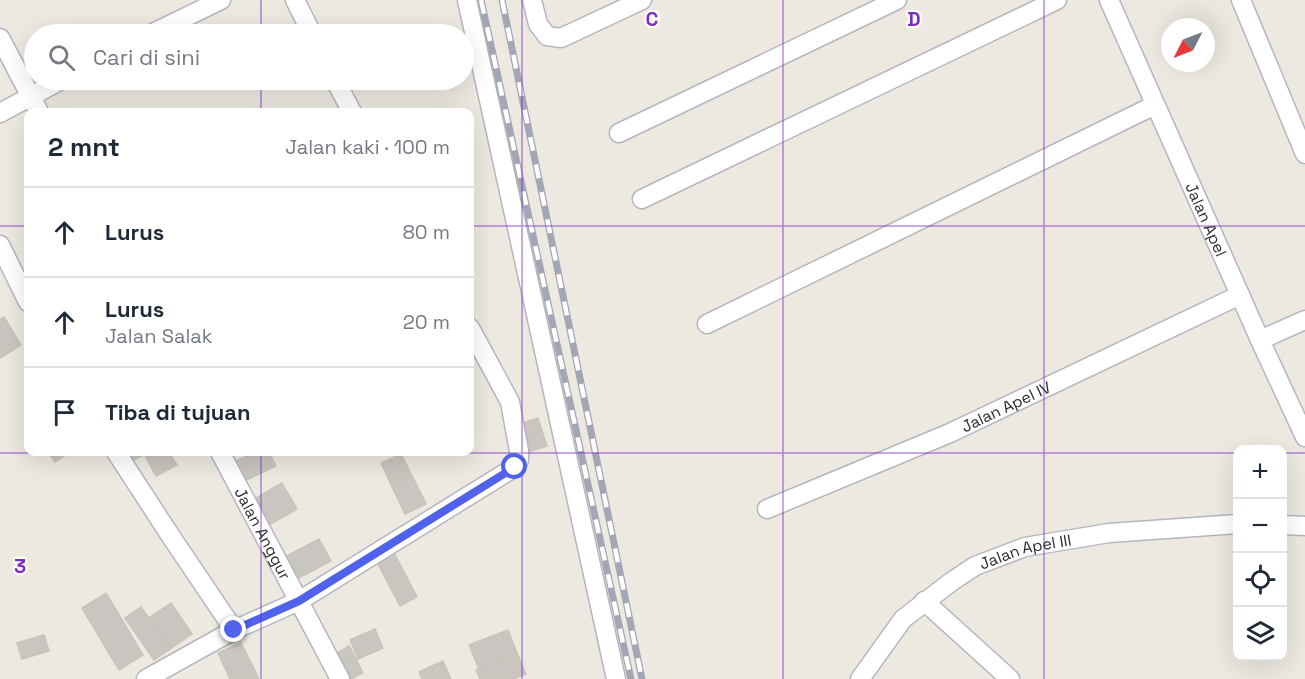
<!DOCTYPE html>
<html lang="id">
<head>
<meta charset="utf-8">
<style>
	:root { --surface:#fff; --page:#f6f6f7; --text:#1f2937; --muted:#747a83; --line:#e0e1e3 }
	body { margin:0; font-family:"Space Grotesk",sans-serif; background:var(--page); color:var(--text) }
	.controls { position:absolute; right:18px; bottom:18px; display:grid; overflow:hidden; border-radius:12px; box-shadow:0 6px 24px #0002 }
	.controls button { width:54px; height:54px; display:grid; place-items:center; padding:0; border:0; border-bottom:2px solid var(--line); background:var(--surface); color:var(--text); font:30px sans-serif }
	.compass { position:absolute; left:1161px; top:18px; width:54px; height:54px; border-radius:50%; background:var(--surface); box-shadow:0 6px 24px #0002; rotate:228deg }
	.stop { position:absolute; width:18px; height:18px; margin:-14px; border:4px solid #5062eb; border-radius:50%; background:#fff }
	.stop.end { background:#5062eb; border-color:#fff; box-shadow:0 2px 6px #0008 }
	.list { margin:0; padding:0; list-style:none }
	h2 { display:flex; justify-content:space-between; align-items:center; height:78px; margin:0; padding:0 24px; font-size:26px }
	h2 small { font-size:20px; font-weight:400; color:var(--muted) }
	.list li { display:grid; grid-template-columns:39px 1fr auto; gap:18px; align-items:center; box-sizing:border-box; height:90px; padding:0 24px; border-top:2px solid var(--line) }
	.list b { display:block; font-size:22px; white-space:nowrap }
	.list p { margin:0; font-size:20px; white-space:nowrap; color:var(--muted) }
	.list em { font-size:20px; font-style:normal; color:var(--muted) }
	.icon { flex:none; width:33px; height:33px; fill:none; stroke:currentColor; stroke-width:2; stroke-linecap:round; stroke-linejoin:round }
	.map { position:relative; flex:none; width:1305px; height:679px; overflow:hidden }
	.search { position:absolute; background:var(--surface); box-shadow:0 6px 24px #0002; left:24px; top:24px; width:450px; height:66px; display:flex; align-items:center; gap:15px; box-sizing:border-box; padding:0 21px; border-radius:33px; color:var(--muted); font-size:22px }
	.panel { position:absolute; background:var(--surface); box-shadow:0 6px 24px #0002; left:24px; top:108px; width:450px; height:348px; border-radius:12px }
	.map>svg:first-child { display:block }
	.building { fill:#c9c5c0; stroke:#c9c4ba; stroke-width:1.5 }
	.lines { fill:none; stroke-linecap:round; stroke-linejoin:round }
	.minor-casing { stroke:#b4b6bf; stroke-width:21 }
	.minor { stroke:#fff; stroke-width:18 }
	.rail-casing { stroke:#a4a5b5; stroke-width:7 }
	.rail { stroke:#fff; stroke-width:4.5; stroke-dasharray:14; stroke-linecap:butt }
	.route { stroke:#5062eb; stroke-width:8 }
	.grid { fill:none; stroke:#7b2cbf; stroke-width:1.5; stroke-opacity:0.55 }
	.labels { text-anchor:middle; stroke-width:4.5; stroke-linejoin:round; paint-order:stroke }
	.street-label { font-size:16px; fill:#2d2d2d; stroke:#fff }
	.grid-label { font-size:20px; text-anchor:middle; font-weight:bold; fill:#7b2cbf; stroke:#fff; stroke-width:4.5; stroke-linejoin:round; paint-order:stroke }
</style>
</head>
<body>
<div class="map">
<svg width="1305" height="679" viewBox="0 0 1305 679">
	<rect width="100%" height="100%" fill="#ede9e1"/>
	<g class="building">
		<path d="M4,317L21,345L0,358V319Z"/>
		<path d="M538,418L542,431L521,437L517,425Z"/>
		<path d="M542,431L547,446L528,452L523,437Z"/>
		<path d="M48,452H70L55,462Z"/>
		<path d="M126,452H149L132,461Z"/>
		<path d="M149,452H169L177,465L156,476L144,454Z"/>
		<path d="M256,452H269L276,466L240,483L231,463Z"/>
		<path d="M401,454L426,504L405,514L381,463Z"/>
		<path d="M282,483L297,509L264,528L249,502Z"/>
		<path d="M319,539L331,561L291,582L279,560Z"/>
		<path d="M394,553L417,597L400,606L377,562Z"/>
		<path d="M106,593L143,655L119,670L82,608Z"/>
		<path d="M171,603L192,634L170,649L149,618Z"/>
		<path d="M141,607L170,649L154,660L125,618Z"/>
		<path d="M375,629L383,648L358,659L350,640Z"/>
		<path d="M508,630L517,653L479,669L469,645Z"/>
		<path d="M44,635L49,651L22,659L17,643Z"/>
		<path d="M241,643L259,679H230L218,653Z"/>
		<path d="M349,646L356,659L336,669L330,657Z"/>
		<path d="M517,653L526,674L513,679H480L476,670Z"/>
		<path d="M356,659L363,673L351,679H341L336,669Z"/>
		<path d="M443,661L451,679H422L419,672Z"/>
	</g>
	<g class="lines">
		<g class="minor-casing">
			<g id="minor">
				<path d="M295,0L312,34"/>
				<path d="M467,0L616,679"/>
				<path d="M532,0L538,24L547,36L561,38L642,0"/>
				<path id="s1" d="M1109,0L1260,340L1305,437"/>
				<path d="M1241,0L1305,154"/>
				<path d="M151,34L221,0"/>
				<path d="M0,38L39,112"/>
				<path d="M335,80L352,112"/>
				<path d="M0,113L61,80"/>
				<path d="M619,133L897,0"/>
				<path d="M642,199L1057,0"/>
				<path d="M0,245L28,302"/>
				<path d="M707,324L1155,105"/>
				<path d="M1260,340L1305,320"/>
				<path d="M116,452L170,535L234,630"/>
				<path id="s2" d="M220,452L340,679"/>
				<path id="s3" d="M767,509L950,433L1240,295"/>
				<path d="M1282,525L1305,526"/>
				<path d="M924,601L1010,679"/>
				<path d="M146,679L234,630L299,601L515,467L519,460V451L510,402L470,328"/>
				<path id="s4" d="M860,679L903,619L951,582L975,566L1025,547L1109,533L1238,524"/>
			</g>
		</g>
		<use href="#minor" class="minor"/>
		<g class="rail-casing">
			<g id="rail">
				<path d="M481,0L631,679"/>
				<path d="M502,0L642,679"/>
			</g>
		</g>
		<use href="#rail" class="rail"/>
	</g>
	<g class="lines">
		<path class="route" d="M234,630L299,601L515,467"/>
	</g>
	<path class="grid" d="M261,0V34M522,0V679M783,0V679M1044,0V679M261,80V112M0,226H28M470,226H1305M261,452V679M0,453H1238M1282,453H1305"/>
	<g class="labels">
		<g class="street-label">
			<text dy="6" stroke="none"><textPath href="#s1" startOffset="240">Jalan Apel</textPath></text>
			<text dy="6" stroke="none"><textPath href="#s3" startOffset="260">Jalan Apel IV</textPath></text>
			<text dy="6" stroke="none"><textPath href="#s2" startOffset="92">Jalan Anggur</textPath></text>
			<text dy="6" stroke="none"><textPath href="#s4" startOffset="216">Jalan Apel III</textPath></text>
		</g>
	</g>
	<g class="grid-label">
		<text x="652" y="26">C</text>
		<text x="914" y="26">D</text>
		<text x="20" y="573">3</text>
	</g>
</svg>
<div class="controls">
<button>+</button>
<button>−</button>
<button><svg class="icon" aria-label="locate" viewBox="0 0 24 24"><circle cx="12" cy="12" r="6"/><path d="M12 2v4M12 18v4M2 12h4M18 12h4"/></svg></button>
<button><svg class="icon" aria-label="layers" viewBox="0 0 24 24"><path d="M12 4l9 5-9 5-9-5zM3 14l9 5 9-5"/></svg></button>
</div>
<svg class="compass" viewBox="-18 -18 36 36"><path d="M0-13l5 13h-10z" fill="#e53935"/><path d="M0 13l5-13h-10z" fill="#747a83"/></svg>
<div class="stop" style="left:515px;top:467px"></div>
<div class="stop end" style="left:234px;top:630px"></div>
<div class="search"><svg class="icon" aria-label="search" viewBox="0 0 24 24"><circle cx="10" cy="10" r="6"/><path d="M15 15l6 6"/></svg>Cari di sini</div>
<section class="panel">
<h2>2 mnt<small>Jalan kaki · 100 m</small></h2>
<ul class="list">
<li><svg class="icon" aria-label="ahead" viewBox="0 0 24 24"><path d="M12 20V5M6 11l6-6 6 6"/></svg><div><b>Lurus</b></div><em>80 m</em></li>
<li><svg class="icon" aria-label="ahead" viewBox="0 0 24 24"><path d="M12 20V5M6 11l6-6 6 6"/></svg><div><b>Lurus</b><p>Jalan Salak</p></div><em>20 m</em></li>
<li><svg class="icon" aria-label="arrive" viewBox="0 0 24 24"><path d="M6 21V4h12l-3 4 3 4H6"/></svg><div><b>Tiba di tujuan</b></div></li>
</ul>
</section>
</div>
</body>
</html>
